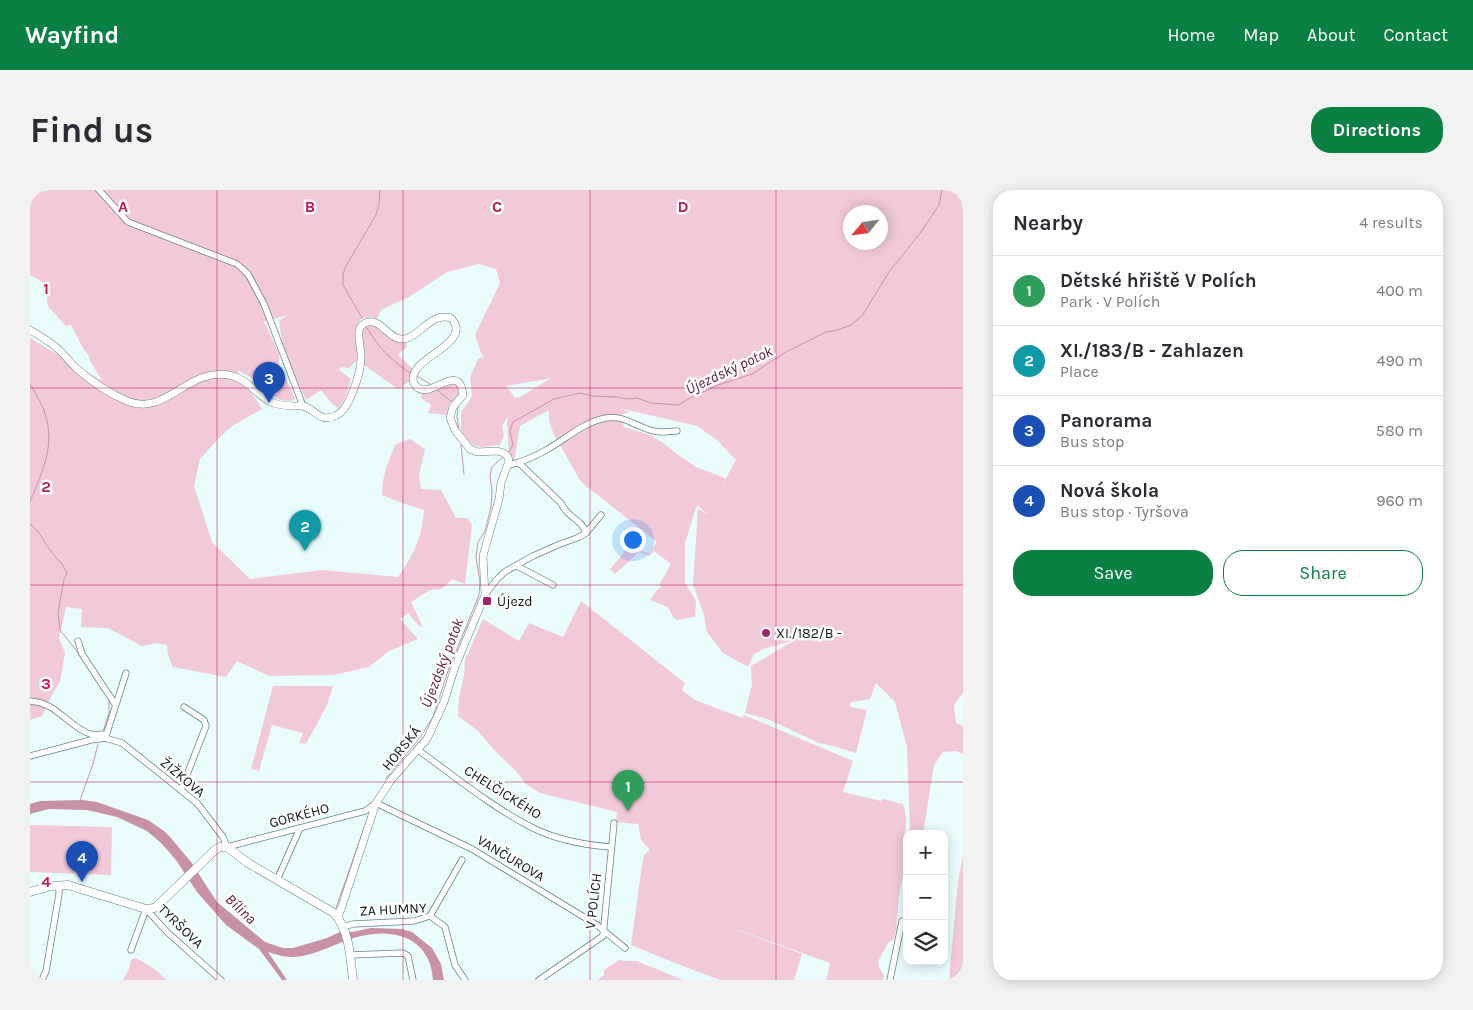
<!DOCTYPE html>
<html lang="en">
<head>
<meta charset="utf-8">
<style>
	:root { --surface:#fff; --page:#f2f2f3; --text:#2b2b33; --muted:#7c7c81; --line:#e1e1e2; --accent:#0b8043 }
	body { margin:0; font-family:Karla,sans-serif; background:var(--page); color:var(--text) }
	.controls { position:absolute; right:15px; bottom:15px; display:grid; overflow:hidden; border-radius:10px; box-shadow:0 2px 12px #0003 }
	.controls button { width:45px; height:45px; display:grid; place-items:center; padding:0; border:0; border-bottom:1px solid var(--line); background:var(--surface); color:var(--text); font:25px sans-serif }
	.compass { position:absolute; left:813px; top:15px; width:45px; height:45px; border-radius:50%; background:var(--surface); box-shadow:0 2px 12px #0003; rotate:241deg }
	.you { position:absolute; left:602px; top:349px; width:18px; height:18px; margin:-12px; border:4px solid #fff; border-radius:50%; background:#1a73e8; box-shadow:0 0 0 8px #1a73e833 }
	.badge { display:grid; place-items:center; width:32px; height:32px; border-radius:50%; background:var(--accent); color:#fff; font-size:16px; font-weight:700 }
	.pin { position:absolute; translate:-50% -41px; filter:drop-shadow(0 1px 2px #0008) }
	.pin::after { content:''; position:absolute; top:26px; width:18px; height:15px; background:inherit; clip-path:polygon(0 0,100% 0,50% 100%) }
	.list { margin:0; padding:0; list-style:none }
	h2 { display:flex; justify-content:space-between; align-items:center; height:65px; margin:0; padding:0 20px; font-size:21px }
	h2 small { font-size:16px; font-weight:400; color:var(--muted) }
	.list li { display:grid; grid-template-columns:32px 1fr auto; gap:15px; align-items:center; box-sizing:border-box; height:70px; padding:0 20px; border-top:1px solid var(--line) }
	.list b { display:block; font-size:19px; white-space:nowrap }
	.list p { margin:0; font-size:16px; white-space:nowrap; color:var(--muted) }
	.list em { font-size:16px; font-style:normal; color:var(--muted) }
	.actions { display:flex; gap:10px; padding:15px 20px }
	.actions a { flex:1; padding:11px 0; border:1px solid var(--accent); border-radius:20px; text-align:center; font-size:18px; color:var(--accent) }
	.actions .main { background:var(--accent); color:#fff }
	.icon { flex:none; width:28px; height:28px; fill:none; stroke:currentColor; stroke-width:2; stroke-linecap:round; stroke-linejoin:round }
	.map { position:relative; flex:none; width:933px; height:790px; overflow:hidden; border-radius:20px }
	header { display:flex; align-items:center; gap:30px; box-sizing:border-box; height:70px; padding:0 25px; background:var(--accent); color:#fff }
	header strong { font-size:24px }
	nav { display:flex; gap:28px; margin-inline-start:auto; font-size:18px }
	.intro { display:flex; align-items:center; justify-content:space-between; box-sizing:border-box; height:120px; padding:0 30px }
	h1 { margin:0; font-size:35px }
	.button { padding:12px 22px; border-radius:20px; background:var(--accent); color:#fff; font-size:18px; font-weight:700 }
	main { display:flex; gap:30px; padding:0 30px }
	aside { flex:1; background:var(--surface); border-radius:20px; box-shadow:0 2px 12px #0003 }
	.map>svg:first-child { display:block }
	.green { fill:#f1c9d9; fill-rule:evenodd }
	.water { fill:#c891a8 }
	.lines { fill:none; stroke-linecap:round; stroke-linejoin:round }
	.stream { stroke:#c891a8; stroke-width:1 }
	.minor-casing { stroke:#658285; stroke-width:7 }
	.tertiary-casing { stroke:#658285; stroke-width:8 }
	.secondary-casing { stroke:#658285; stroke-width:9 }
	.minor { stroke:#fff; stroke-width:5.5 }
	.tertiary { stroke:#fff; stroke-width:7 }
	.secondary { stroke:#fff; stroke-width:8 }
	.grid { fill:none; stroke:#c2185b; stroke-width:1; stroke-opacity:0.55 }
	.poi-dot { fill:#a6216b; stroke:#fff; stroke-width:2 }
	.labels { text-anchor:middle; stroke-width:5; stroke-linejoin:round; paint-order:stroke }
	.poi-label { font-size:14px; fill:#0d191a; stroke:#fff; text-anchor:start }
	.street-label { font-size:14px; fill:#0d191a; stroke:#fff }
	.water-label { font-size:15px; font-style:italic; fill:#581739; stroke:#fff }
	.grid-label { font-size:16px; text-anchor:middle; font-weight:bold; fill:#c2185b; stroke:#fff; stroke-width:5; stroke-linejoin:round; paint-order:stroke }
</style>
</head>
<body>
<header>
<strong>Wayfind</strong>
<nav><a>Home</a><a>Map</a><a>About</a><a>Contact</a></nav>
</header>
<div class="intro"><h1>Find us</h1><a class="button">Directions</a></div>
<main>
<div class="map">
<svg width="933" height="790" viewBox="0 0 933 790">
	<rect width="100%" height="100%" fill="#e9fcfe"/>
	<g class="green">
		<path d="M0,0H933V503L924,515L926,533L933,536V564L926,561L913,562L904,575L893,644L880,643L877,557L865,512L846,493L840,509L821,512L820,517L837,520L826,563L803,556L789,553L740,530L715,523L722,495L721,476L765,450L733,459L724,464L718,477L693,463L677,442L674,425L663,394L668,319L679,325L667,315L655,353V393L666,411L665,427L647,430L643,427L638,417L620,410L627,400L632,397L629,395L641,374L624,361L619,366L609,362L585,384L580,379L598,358L619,363L627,352L551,292L529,253L560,236L590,227L594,237L623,246L626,249L632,252L648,265L666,277L695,288L692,299L695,290L706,270L687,250L667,236L589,218L600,222L587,226L578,227L527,251C522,240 518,231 519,220L490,236L484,272L479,266L477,231L479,225L472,236L474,245L470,255L451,257L443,255L434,245L431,240V222L440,210L442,205L440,187L448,169L452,167L455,168L451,163L445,145L470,93L466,79L449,74L417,82L379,107L351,120L347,129L341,127L331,129C322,140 327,155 328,169L319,178L312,177L309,180L321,189L315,209L308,219L305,215H303L291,200L276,210C265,185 251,158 249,131L258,125L233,132L236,135L249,164V174L265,208L264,210C243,214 243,201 229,192C222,188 215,184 207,180L232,219L202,236L187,250L170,269L164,296L182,352L220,389L292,380L368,387C384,364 392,349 394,320L372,313L352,305C352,286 358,271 366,254L380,249L395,259L389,285L391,299L411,300L426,328H437L442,335L435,394L422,389L412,399L400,400L381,412L393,437L389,436L378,423L370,429L388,449L359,461L339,477L303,485L239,486L207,471L196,487L143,477L138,465L137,455L127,453L112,456L78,438L51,437L52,419L36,417L29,448L35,463L30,492L22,505L12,526L0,530V148L72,191C69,183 59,173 59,166L53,158L41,135L36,136L18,116L15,96L11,91L0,85ZM821,22H851V52H821ZM522,188L490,207L485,208L476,196Z"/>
		<path d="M339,135C355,137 358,154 376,153L377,156L368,165L384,180L380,184V191L368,199L334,175L332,142L335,137Z"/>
		<path d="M419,194H425L429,198V206L420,213L417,225L398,223L401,215L391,208L392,204Z"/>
		<path d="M551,411L655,493L652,500L665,510L713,528L714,525L823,571L813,602L851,611L853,609L873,614C877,626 877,637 873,650L876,654L877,662L869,706L866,740L863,750L859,752L848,771L849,777L854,786L853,790H796L800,773L683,731L772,764L764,790H690L645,773L601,755L611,683L614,665L620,660L611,650L608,634L586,632L587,622L510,603L496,594L485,580L468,564L447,540L428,526L429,507L434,486L435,470L453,429L489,451L499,433L533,447Z"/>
		<path d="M243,496H303L297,515L276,554L269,553L273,543L242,535L229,581L221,579Z"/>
		<path d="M0,635L82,637L81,685L0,682Z"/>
		<path d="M933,666V790H919L928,691Z"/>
		<path d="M105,768C116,773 128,780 136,790H93L99,779L101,770Z"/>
		<path d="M589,770L596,771H607L653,790H568L574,785V780Z"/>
	</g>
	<path class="water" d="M52,610L67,612L118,630L134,641L141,648L161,672L187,712L235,752L253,758H263L297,748L310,742H322L341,738L372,739L382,742L402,758L411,774L414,790H403C400,747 364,737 327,747C305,753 284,767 261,767C253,767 245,764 238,762L257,790H252L229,759L196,735L167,702L146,670L131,653L117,641L87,627L57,620L19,619L0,624V614L10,611Z"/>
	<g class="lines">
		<g class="stream">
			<path d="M332,128L313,95V84L316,76L346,25L349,14L350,0"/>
			<path d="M337,138C349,158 361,170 380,183"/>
			<path d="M387,186L400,194"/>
			<path d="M0,194C4,201 9,209 13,218C27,253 13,280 0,312"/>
			<path d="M407,200L422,212"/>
			<path d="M428,218L427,227L429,239"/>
			<path d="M431,255L434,284"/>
			<path d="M478,263L483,255L480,241L483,232L524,209L550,203L563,206L587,207L597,209L607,208L621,213L648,215L664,206L669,204L688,195L722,184L756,162L796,142L808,140L821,135L832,126L859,82L891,42L909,15L912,0"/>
			<path d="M0,334C10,341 13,351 20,360C26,368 34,374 37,384L34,389L28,423L30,440L46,460L59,479"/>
			<path d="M73,542L79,523V509"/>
			<path d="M356,588L389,549L403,527L418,481L449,405L450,392L446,367L448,352L455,341L461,317L462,301L460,286L462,277L473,267"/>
			<path d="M50,610L63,574L68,554"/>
			<path d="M306,718L339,624"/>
		</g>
		<g class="minor-casing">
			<g id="minor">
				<path d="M69,0L98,32L207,74L218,84L234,114L273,216"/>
				<path d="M489,273L531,313C537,328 552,329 556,343"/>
				<path d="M479,275C492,272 506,266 518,259C537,248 554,232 576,228C596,224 612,242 631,242C636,242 642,241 647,241"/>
				<path d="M487,376L523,395"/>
				<path d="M455,405L467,389L476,381L503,366L530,354L547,348L556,343L571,325"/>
				<path d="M48,451L52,464L85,514"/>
				<path d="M0,511C28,513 37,536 60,544C65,545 71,544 76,544"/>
				<path d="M76,546L96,483"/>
				<path d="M388,560C424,586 463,618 503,638C527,650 555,655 581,657"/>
				<path d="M0,566L61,550L75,548L92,553L167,613L193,647L197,657L335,621L346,613L442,659L567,735L595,758"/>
				<path d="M151,600L176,536L174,530L154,517"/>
				<path d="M247,690L270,638"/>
				<path d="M400,726L432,670"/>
				<path d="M313,737L323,734L384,731L400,726L415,737L425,775L435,790"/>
				<path d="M101,760L116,719L137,742L191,790"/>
				<path d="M320,765L373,763L378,766L383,790"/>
				<path d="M12,790L16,781L29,704V695"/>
				<path d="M509,790L573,746L584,633"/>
				<path d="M860,790L872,731"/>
			</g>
		</g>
		<g class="tertiary-casing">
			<path id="tertiary" d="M0,140C7,144 15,149 22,154C32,161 38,170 46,178C61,191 78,203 97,211C136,227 158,177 199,185C216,188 225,203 239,211C247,215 257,216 265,216C268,216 270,215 273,216C286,219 289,234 307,225C320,219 331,181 331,168C332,159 326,146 330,138C331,136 334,133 335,133C352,125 359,155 378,148C393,142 403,122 421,128C444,153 384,166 383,188C383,192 385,196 388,198C402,208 430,171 433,205L423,217L420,228L425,240L440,259L447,262L467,261L474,263L478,267L479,271L471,293L469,309L453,366L455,405L425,477L414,512L397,549L361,590L346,613L312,716L308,727"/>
		</g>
		<g class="secondary-casing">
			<path id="secondary" d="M0,702L21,696L38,695L116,719L124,718L127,716L185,660L190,657H197L218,673L304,723C320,741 320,767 323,790"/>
		</g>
		<use href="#minor" class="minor"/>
		<use href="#tertiary" class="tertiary"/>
		<use href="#secondary" class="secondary"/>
	</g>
	<path class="grid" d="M187,0V790M373,0V790M560,0V790M746,0V790M0,198H933M0,395H933M0,592H933"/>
	<g class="poi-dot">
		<rect x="452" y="406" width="10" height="10" rx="2.5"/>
		<circle cx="736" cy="443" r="5"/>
	</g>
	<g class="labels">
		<g class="poi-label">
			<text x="467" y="416">Újezd</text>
			<text x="746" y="448">XI./182/B -</text>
		</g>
		<g class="street-label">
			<text transform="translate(371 558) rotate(-51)" y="5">HORSKÁ</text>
			<text transform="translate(153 587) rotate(40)" y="5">ŽIŽKOVA</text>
			<text transform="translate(473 602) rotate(32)" y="5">CHELČICKÉHO</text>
			<text transform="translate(269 625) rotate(-15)" y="5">GORKÉHO</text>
			<text transform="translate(481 668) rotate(31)" y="5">VANČUROVA</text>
			<text transform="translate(563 711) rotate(-83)" y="5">V POLÍCH</text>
			<text transform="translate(363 719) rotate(-3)" y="5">ZA HUMNY</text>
			<text transform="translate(151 736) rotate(44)" y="5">TYRŠOVA</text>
		</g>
		<g class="water-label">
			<text transform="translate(699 180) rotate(-25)" y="5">Újezdský potok</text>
			<text transform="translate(412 473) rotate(-69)" y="5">Újezdský potok</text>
			<text transform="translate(211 719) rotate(44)" y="5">Bílina</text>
		</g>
	</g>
	<g class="grid-label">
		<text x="93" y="22">A</text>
		<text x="280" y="22">B</text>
		<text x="467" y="22">C</text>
		<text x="653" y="22">D</text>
		<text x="16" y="104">1</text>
		<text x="16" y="302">2</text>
		<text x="16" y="499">3</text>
		<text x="16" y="697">4</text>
	</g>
</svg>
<div class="controls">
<button>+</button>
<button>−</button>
<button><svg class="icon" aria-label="layers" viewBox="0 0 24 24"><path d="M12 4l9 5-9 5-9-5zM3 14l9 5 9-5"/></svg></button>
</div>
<svg class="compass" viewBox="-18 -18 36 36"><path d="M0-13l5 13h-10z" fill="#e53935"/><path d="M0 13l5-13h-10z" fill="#7c7c81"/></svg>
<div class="you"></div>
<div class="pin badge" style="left:598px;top:621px;background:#2e9e5b">1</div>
<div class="pin badge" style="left:275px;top:361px;background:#0f9aa8">2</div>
<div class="pin badge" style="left:239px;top:213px;background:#1a4fb4">3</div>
<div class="pin badge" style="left:52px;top:692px;background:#1a4fb4">4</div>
</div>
<aside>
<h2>Nearby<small>4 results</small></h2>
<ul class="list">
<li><span class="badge" style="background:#2e9e5b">1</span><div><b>Dětské hřiště V Polích</b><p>Park · V Polích</p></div><em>400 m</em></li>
<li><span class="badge" style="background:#0f9aa8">2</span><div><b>XI./183/B - Zahlazen</b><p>Place</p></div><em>490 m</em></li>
<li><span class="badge" style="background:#1a4fb4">3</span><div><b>Panorama</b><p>Bus stop</p></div><em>580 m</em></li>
<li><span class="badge" style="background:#1a4fb4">4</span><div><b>Nová škola</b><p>Bus stop · Tyršova</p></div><em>960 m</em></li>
</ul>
<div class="actions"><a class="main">Save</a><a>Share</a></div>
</aside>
</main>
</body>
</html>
